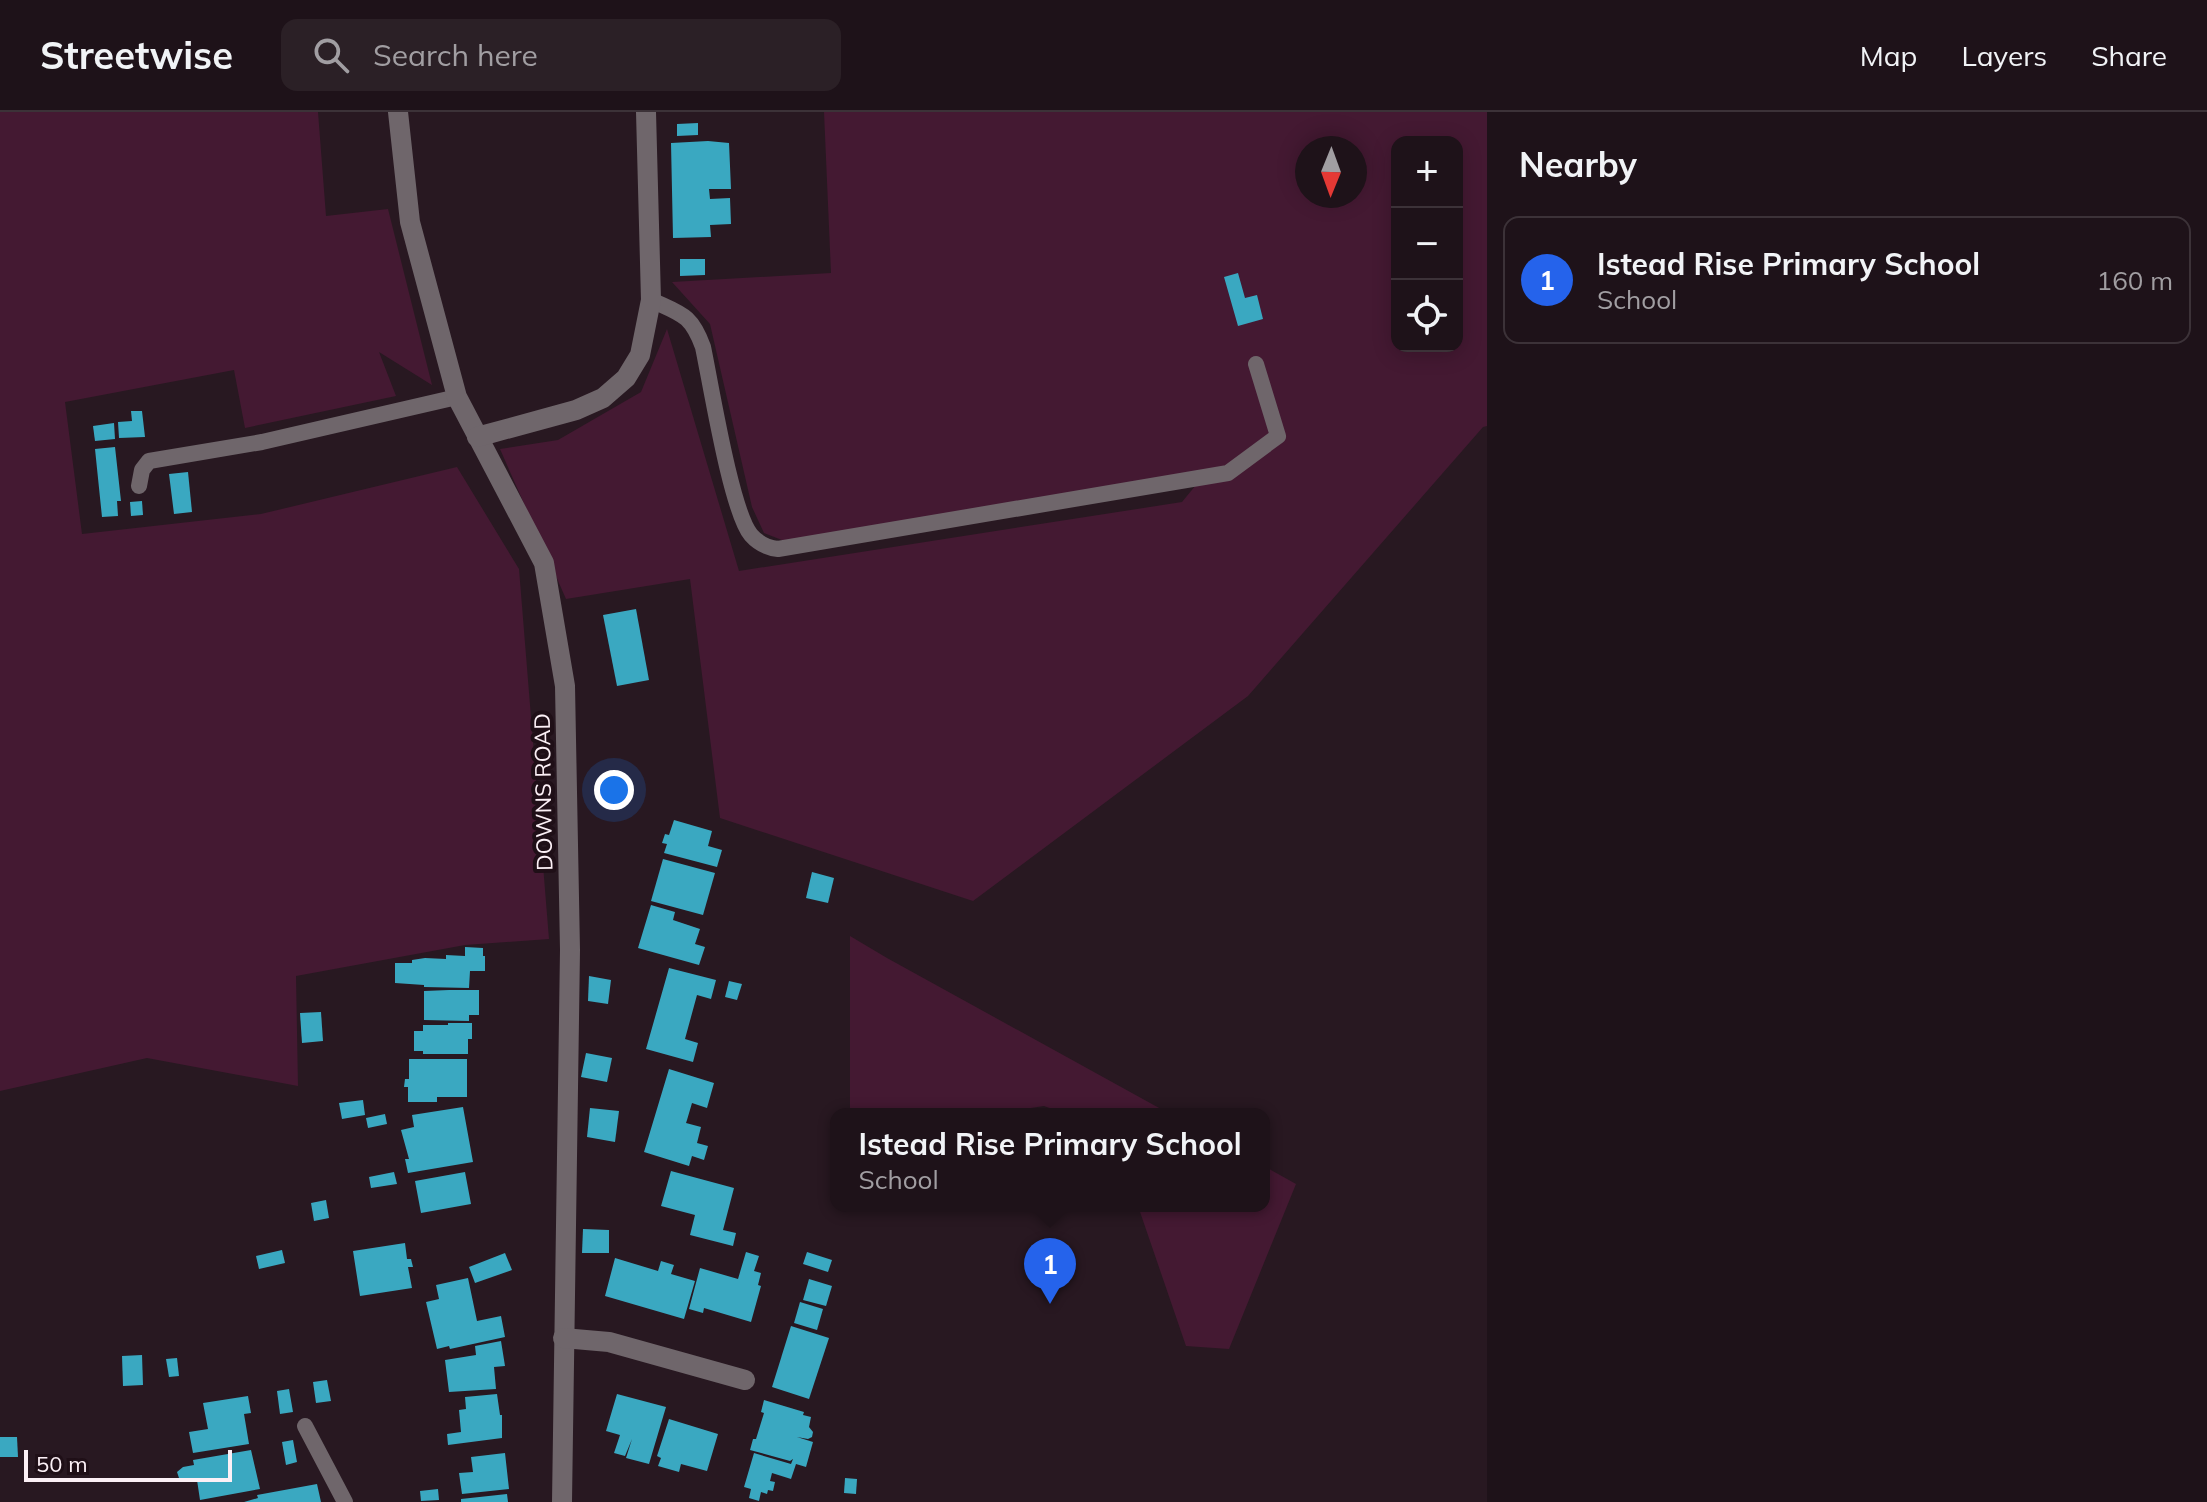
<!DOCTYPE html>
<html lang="en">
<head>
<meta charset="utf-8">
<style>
	:root { --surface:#1e1219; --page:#2b2026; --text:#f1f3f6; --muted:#a19ea2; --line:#3c3238; --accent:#2563eb }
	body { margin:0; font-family:Mulish,sans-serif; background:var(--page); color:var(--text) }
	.controls { position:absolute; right:24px; top:24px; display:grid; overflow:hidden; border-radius:16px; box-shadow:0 4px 20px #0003 }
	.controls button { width:72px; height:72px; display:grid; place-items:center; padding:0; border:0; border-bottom:2px solid var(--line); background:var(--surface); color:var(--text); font:40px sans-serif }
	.compass { position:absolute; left:1295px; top:24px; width:72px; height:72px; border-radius:50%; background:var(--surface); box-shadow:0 4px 20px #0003; rotate:181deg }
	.scale { position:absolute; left:24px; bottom:20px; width:208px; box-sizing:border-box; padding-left:8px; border:4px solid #fcf0f6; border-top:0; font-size:22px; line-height:28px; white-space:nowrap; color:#fcf0f6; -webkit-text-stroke:6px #1f0f17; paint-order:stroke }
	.you { position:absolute; left:614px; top:678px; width:28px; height:28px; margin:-20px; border:6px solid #fff; border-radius:50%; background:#1a73e8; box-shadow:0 0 0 12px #1a73e833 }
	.badge { display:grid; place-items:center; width:52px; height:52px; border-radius:50%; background:var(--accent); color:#fff; font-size:26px; font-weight:700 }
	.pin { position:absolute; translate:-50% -66px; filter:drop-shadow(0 2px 4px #0008) }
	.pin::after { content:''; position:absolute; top:42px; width:28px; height:24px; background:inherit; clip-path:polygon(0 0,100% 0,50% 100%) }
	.popup { position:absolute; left:830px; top:996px; width:440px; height:104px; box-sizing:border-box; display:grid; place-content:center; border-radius:16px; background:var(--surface); filter:drop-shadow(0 2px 6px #0005); font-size:26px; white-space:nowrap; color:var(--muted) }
	.popup b { font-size:30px; color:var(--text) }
	.popup::after { content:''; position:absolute; left:50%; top:100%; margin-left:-16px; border:16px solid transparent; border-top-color:var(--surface) }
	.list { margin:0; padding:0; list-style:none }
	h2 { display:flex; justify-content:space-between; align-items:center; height:104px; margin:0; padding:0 32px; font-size:34px }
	h2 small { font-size:26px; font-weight:400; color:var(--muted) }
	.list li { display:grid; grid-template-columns:52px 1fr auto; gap:24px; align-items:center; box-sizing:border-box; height:128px; margin:0 16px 16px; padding:0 16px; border:2px solid var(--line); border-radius:16px }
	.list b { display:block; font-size:30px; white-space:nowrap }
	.list p { margin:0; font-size:26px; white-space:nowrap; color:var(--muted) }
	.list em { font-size:26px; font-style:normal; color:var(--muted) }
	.icon { flex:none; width:44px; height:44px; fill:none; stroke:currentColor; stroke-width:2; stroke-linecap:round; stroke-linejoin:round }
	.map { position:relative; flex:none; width:1487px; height:1390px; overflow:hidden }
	header { display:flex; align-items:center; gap:48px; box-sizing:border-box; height:112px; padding:0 40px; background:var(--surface); border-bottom:2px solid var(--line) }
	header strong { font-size:38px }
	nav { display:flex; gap:44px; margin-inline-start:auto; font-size:28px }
	.search { width:560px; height:72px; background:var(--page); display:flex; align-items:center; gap:20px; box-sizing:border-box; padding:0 28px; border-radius:16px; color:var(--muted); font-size:30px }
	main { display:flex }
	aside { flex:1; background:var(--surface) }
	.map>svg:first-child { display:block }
	.green { fill:#441932; fill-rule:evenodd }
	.building { fill:#3aa8c1 }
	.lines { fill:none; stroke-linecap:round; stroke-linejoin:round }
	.service { stroke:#6f666b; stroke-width:16 }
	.minor { stroke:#6f666b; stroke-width:20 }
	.labels { text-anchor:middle; stroke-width:8; stroke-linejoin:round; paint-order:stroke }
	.street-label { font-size:22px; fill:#fcf0f6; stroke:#1f0f17 }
</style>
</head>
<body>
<header>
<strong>Streetwise</strong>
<div class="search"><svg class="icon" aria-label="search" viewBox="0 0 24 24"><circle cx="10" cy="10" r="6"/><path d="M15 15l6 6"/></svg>Search here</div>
<nav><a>Map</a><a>Layers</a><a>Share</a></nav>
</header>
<main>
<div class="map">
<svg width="1487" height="1390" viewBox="0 0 1487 1390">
	<rect width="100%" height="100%" fill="#281821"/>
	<g class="green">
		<path d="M0,0H318L326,104L388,97L432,273L379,240L396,284L245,316L234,258L65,290L82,422L261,402L457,355L519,457L549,827L465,833L296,864L298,974L147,946L0,979Z"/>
		<path d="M824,0H1487V314L1483,315L1248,584L973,789L720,706L690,467L566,487L500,337L558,328L641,280L667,217L739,459L1182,390L1205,362L787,430L764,421L752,395L710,212L672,170L831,161ZM1397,30H1457V234H1397ZM1307,36H1355V84H1307Z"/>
		<path d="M850,824L887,846L1170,1002H1066L1044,994L991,1002H850Z"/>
		<path d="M1264,1054L1296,1072L1229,1237L1186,1234L1138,1094H1264Z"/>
	</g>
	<g class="building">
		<path d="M698,11V23L677,24V12Z"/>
		<path d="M708,29L729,31L731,77H709L710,87L730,86L731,112L710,113L711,125L673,126L671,31Z"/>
		<path d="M680,147H705V163L680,164Z"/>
		<path d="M1238,161L1245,186L1257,183L1263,207L1238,214L1224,165Z"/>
		<path d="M131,299H142L145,325L119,326L118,310L132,309Z"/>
		<path d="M114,311L115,327L95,329L93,314Z"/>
		<path d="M115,335L121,389H117L118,404L102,405L95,337Z"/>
		<path d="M188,360L192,400L174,402L169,362Z"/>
		<path d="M142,389L143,403L131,404L130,390Z"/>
		<path d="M636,497L649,568L617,574L603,503Z"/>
		<path d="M674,708L712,719L708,734L722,738L717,755L664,741L667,732L662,731L665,722L669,723Z"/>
		<path d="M663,747L715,761L703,803L651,789Z"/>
		<path d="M812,760L834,766L828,791L806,786Z"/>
		<path d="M651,793L675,800L673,808L700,817L695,832L705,835L699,853L638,836Z"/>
		<path d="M465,835L483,836V844H485V859H470L469,876L424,875V873L395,871V851H412V848L425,846L446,847V843L465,844Z"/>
		<path d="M669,856L716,868L711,887L697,883L685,927L698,931L693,950L646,937Z"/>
		<path d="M589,864L611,868L608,892L588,889Z"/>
		<path d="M729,869L742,872L737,888L725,885Z"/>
		<path d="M449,878H479V903H469V909L424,908V879Z"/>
		<path d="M321,900L323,929L302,931L300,901Z"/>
		<path d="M448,911H472V927H468V942H423V939H414V919H423V913H448Z"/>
		<path d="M586,941L612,946L607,970L581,965Z"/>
		<path d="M409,947H467V985H437V990H408V975H404L405,967H409Z"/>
		<path d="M669,957L714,971L707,996L692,991L687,1008L686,1011L701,1015L697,1031L708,1034L704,1048L692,1044L689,1054L644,1040Z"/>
		<path d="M363,988L365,1003L342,1007L339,991Z"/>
		<path d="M463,995L473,1050L408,1061L405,1047H409L401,1018L414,1015L412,1003Z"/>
		<path d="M590,996L619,999L615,1030L587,1025Z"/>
		<path d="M385,1002L387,1012L368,1016L366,1006Z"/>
		<path d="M671,1059L734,1076L723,1118L736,1121L733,1134L690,1123L695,1103L661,1094Z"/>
		<path d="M394,1060L397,1072L371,1076L369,1065Z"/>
		<path d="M465,1060L471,1092L421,1101L415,1069Z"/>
		<path d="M326,1088L329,1106L314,1109L311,1091Z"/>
		<path d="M583,1117L609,1118V1141H582Z"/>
		<path d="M405,1131L407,1147H411L413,1155H408L412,1176L360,1184L353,1139Z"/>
		<path d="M282,1138L285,1151L259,1157L256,1144Z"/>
		<path d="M746,1140L759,1144L754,1159L761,1161L758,1173L761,1174L751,1210L704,1196L703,1201L689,1197L700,1156L738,1167Z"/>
		<path d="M807,1140L832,1148L828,1160L803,1152Z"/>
		<path d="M505,1141L512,1158L475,1171L469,1155Z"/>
		<path d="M615,1146L658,1159L661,1149L674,1153L671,1162L695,1169L684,1207L605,1184Z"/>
		<path d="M468,1166L477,1209L501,1204L505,1225L450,1237L449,1234L437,1237L426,1190L439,1187L436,1173Z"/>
		<path d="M809,1167L832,1174L826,1194L803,1188Z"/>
		<path d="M800,1190L823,1197L817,1218L794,1211Z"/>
		<path d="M791,1214L829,1226L809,1287L772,1275Z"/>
		<path d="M501,1229L505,1254L494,1255L496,1277L449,1280L445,1248L476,1243L475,1234Z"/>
		<path d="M142,1243L143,1273L123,1274L122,1244Z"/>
		<path d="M177,1246L179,1264L169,1265L166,1247Z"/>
		<path d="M327,1268L331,1289L316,1291L313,1270Z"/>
		<path d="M289,1277L293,1300L280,1302L277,1279Z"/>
		<path d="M497,1282L500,1303H502V1326L448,1333L447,1322L461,1320L459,1298L466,1297L465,1285Z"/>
		<path d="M617,1282L666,1295L649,1352L626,1346L632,1327L625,1344L614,1341L620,1323L606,1319Z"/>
		<path d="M248,1284L251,1301L244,1302L249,1332L193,1341L189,1320L208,1317L203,1291Z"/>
		<path d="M764,1288L804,1300L803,1303L811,1305L809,1315L813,1320L812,1325L808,1327L797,1325L813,1330L806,1355L796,1352L791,1367L772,1361L770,1369L775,1370L773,1379L768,1378L767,1382L761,1380L759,1389L749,1386L751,1377L744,1375L754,1341L791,1352L793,1347L790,1349L750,1338L753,1327H756L764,1301L761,1300Z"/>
		<path d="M669,1307L718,1322L707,1359L681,1352L679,1360L658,1354L661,1346L657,1344Z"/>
		<path d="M0,1325H17L18,1345H0Z"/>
		<path d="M293,1328L297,1350L286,1353L282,1330Z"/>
		<path d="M251,1338L260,1377L200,1388L197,1368L186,1369L179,1366L177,1360L183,1355L194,1353L193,1348Z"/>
		<path d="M505,1341L509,1377L462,1382L459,1361L473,1360L471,1345Z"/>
		<path d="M845,1366L857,1367L856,1382L844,1381Z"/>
		<path d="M317,1372L321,1390H244L258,1386L257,1383Z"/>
		<path d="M438,1377L439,1388L421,1389L420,1379Z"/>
		<path d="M507,1382L508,1390H461V1387Z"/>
	</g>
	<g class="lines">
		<g class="service">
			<path d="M651,188C681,202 691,202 703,235C711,273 731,399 751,423C759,432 768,436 778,437L1228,361L1278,324L1256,252"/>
			<path d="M139,374L142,358L149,349L262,330L457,285"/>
			<path d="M305,1314L345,1390"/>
		</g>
		<g class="minor">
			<path d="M398,0L410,110L457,285L544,451L565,574L570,838L562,1390"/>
			<path d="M477,325L576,298L603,286L626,266L640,243L651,188L646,0"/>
			<path d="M563,1226L609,1230L745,1268"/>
		</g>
	</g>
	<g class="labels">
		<g class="street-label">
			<text transform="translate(543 680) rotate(-91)" y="8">DOWNS ROAD</text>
		</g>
	</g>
</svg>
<div class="controls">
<button>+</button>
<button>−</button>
<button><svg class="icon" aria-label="locate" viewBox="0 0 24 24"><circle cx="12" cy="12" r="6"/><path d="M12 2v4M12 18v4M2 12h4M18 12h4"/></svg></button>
</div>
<svg class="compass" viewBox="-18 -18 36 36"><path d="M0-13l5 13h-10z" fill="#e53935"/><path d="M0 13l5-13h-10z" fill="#a19ea2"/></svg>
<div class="scale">50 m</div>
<div class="you"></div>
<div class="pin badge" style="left:1050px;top:1192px">1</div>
<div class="popup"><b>Istead Rise Primary School</b>School</div>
</div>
<aside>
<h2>Nearby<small></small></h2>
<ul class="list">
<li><span class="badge">1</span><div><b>Istead Rise Primary School</b><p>School</p></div><em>160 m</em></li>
</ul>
</aside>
</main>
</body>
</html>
